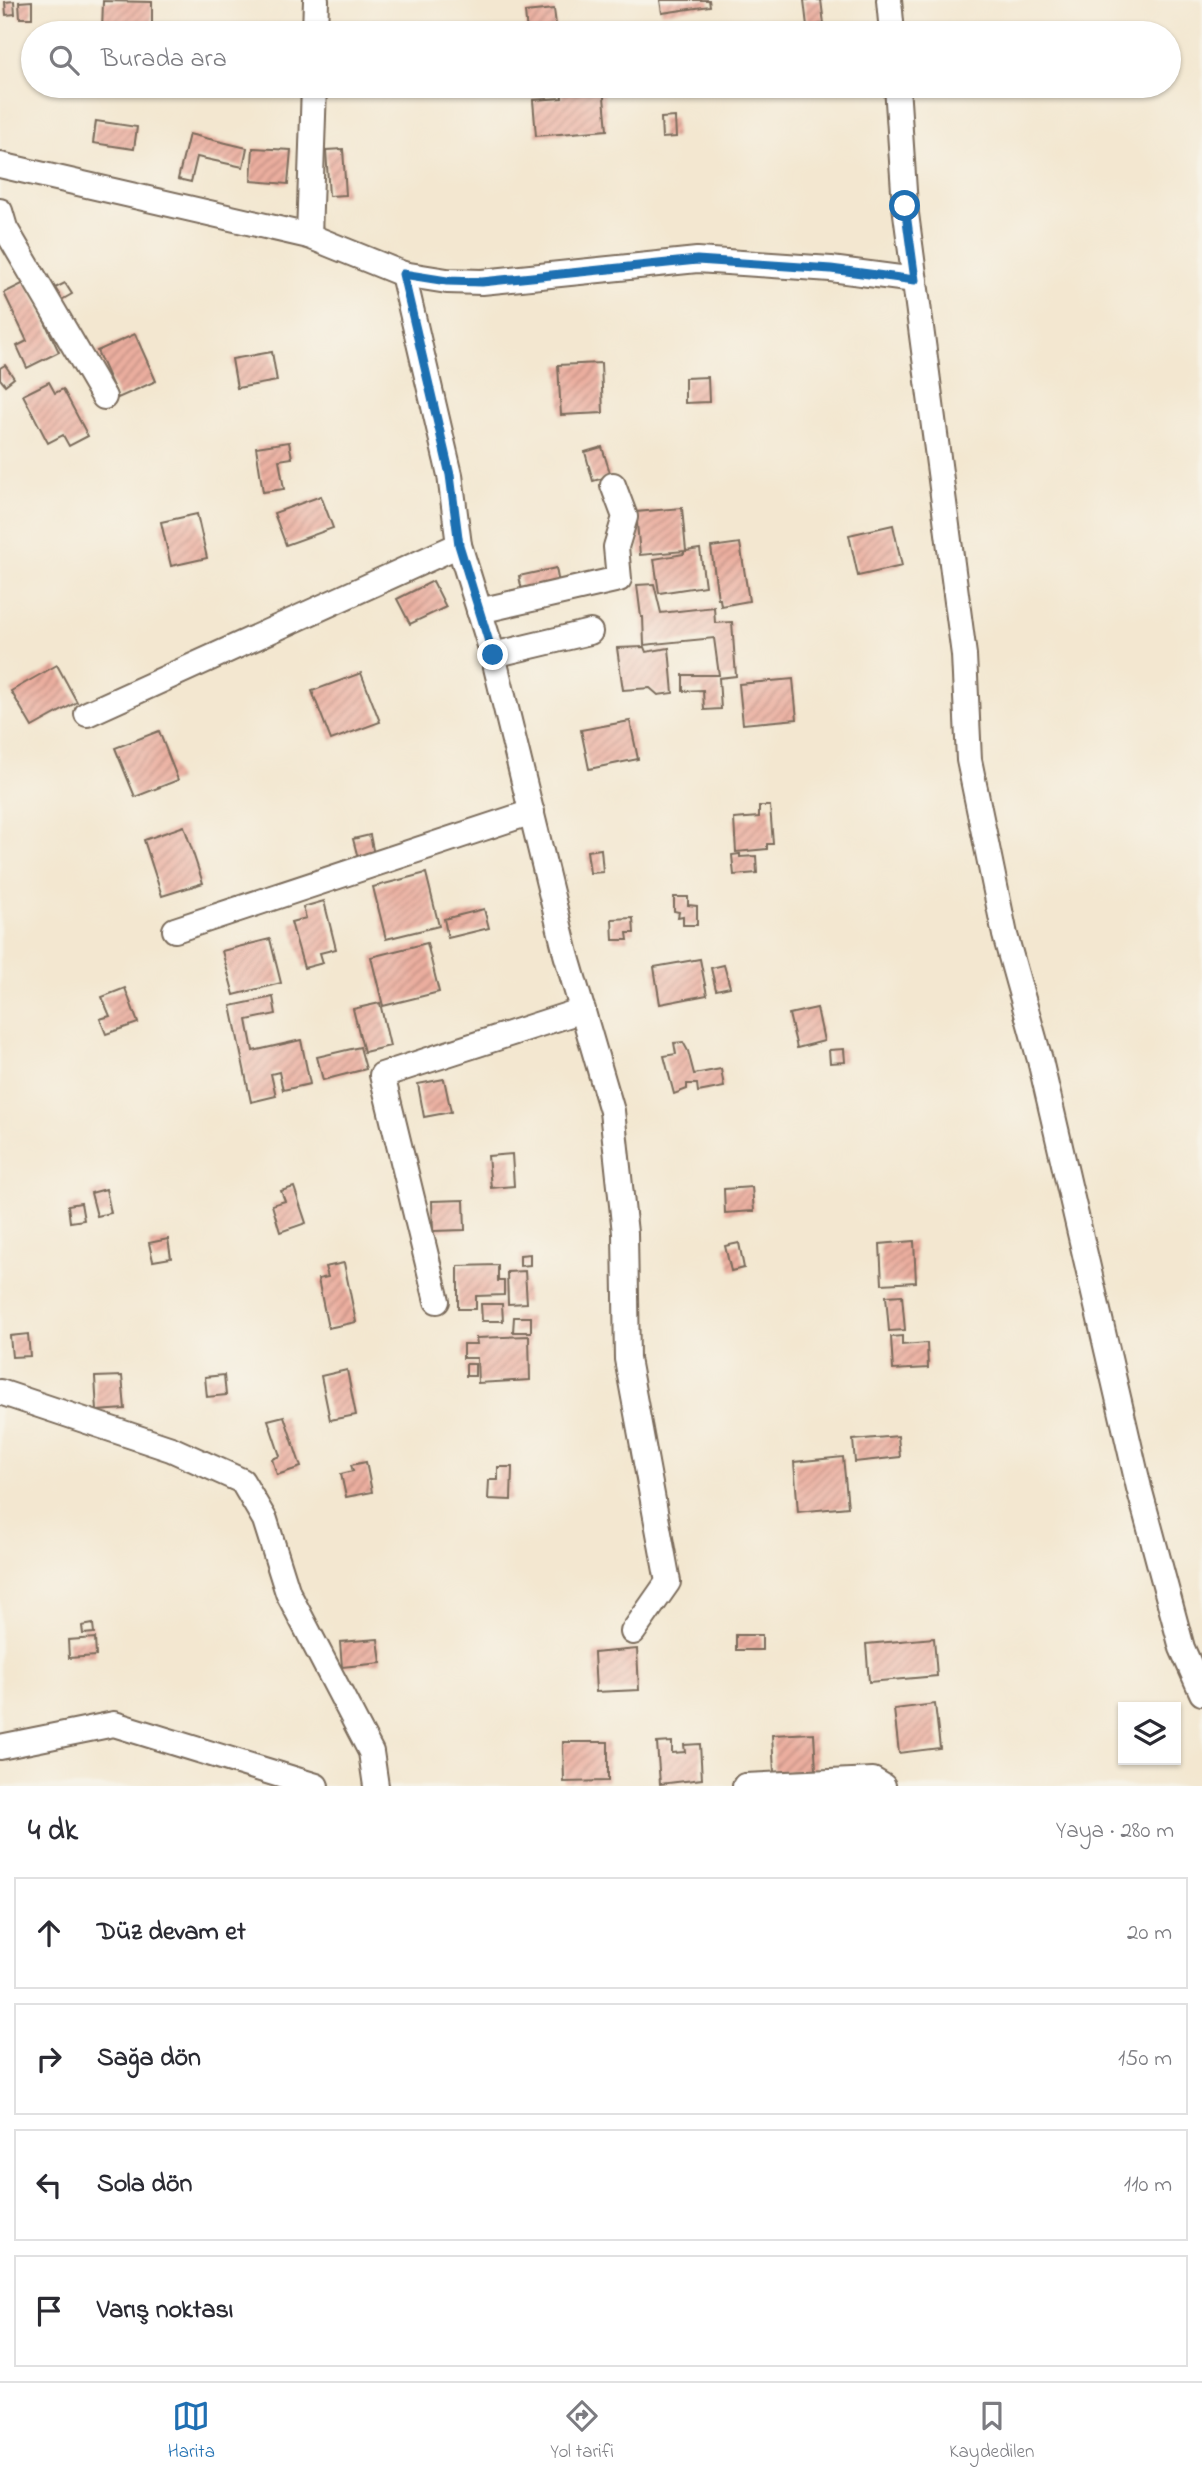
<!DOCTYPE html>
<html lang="tr">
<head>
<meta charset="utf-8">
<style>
	:root { --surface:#fff; --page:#f2f2f3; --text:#2b2b33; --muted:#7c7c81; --line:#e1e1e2; --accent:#1f6fb2 }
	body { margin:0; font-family:"Indie Flower",sans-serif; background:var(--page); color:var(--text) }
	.controls { position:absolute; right:21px; bottom:21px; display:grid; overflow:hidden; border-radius:0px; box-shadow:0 2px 5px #0004 }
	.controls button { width:63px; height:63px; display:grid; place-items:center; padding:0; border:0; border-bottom:2px solid var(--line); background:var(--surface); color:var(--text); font:35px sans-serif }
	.stop { position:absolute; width:21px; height:21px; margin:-16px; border:5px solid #1f6fb2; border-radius:50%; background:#fff }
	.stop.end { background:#1f6fb2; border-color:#fff; box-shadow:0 2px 7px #0008 }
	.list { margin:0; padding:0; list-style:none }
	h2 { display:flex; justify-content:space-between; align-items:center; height:91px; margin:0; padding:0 28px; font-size:30px }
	h2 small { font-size:23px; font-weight:400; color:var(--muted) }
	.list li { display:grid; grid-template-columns:46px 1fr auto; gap:21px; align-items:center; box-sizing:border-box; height:112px; margin:0 14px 14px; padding:0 14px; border:2px solid var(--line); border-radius:0px }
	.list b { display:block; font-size:26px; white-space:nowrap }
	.list em { font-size:23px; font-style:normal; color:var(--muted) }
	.icon { flex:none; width:38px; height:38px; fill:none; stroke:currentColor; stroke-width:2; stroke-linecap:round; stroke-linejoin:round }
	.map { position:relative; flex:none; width:1202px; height:1786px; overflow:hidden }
	.search { position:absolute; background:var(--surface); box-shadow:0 2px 5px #0004; left:21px; right:21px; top:21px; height:77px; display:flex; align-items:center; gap:18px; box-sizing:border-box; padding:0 24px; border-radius:38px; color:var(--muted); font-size:26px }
	.sheet { height:595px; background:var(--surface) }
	nav { display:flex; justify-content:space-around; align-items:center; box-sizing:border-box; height:98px; border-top:2px solid var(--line); background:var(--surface); font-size:19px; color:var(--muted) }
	nav a { display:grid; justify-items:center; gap:4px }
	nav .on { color:var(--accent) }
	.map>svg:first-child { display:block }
	.building { fill:url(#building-hatch) }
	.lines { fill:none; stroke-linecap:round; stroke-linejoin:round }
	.minor-casing { stroke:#7b6c5c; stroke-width:28 }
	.minor { stroke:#fff; stroke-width:24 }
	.route { stroke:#1f6fb2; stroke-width:9 }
</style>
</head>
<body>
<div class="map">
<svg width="1202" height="1786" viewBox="0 0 1202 1786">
	<defs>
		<pattern id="building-hatch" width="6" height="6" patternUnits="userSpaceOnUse" patternTransform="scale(1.75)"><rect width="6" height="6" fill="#ebae9f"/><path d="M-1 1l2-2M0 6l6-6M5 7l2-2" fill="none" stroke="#c08e81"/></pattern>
	</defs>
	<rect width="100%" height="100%" fill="#f7f3e8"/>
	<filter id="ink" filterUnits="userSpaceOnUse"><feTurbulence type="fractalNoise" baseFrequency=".0143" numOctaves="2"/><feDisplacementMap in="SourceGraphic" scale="14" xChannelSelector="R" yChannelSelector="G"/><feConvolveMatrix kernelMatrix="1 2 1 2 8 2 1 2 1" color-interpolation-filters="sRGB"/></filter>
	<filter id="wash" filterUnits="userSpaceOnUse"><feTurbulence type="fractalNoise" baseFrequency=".00686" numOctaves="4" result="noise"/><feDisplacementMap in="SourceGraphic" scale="28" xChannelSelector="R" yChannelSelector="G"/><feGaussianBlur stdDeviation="1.57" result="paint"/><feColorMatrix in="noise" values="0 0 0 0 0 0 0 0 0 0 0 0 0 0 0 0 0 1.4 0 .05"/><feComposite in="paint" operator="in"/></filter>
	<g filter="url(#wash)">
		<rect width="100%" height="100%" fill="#f3e7d0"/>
		<g id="blocks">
			<g class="building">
				<path d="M660,0H709L710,6L662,13Z"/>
				<path d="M804,0H821L824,24L807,26Z"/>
				<path d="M14,1L15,14L6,15L5,2Z"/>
				<path d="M32,1V18H20L19,2Z"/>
				<path d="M103,1L152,2V33H102Z"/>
				<path d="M554,9L557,33H527L525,12Z"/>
				<path d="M737,27H750L751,33H737Z"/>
				<path d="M561,86H603L607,130L536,136L533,100L562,98Z"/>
				<path d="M675,117L676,137L662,138L661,118Z"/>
				<path d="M96,121L137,127L134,149L93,143Z"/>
				<path d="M189,134L247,148L243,167L197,157L191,182L178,179Z"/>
				<path d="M253,148L291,150L288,184L251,181Z"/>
				<path d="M343,149L346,195L329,196L326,150Z"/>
				<path d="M26,282L59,352L27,368L17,346L27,341L4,293Z"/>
				<path d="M65,283L72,294L58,302L51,290Z"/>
				<path d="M135,334L156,381L118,398L97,351Z"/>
				<path d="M272,352L277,381L237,388L232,359Z"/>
				<path d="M601,363L603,413L561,415L558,365Z"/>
				<path d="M5,365L14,378L5,385L0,379V368Z"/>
				<path d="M708,377L709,402L685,403V378Z"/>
				<path d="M49,382L55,393L63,389L88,436L69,446L63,435L48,443L23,395Z"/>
				<path d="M289,442L292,458L279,460L284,489L263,492L256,447Z"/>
				<path d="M602,447L611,476L593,481L585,452Z"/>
				<path d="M321,496L333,528L286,545L274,513Z"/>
				<path d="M682,508L686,551L700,549L705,586L659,593L654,559L684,554V551L640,555L636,512Z"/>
				<path d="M197,514L207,558L171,566L161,522Z"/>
				<path d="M893,525L902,566L858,576L849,535Z"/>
				<path d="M740,543L749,601L721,606L720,599H718L711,547Z"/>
				<path d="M556,568L560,589L523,596L519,576Z"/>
				<path d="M433,581L446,607L410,624L397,599Z"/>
				<path d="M654,584L661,613L714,607L715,623L732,622L736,676L719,678L721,709L704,710L703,690L683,691V675H719L714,638L644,645L643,617H641L637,585Z"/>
				<path d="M644,647L646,652L669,648L673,693L658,695L650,688L623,690L617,648Z"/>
				<path d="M57,665L77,702L32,727L11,691Z"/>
				<path d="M361,673L380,722L331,740L312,691Z"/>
				<path d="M793,679L797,719L743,724L739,684Z"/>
				<path d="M630,721L638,759L589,769L581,730Z"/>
				<path d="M159,731L178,780L135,797L115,748Z"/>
				<path d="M759,806H770L773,844H767V849L736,852L734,819L759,817Z"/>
				<path d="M184,826L203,883L162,896L144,840Z"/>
				<path d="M370,835L374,855L358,858L353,839Z"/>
				<path d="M601,849L603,872L590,873L587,851Z"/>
				<path d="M740,854V857L756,856L757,873L734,875L732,855Z"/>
				<path d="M426,873L439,926L386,939L373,887Z"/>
				<path d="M674,897H688V905L697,906V925H683V916L678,917L679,912L674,911Z"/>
				<path d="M324,901L336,949L320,953L323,963L304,968L291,922L306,918L303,907Z"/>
				<path d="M484,909L489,928L448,938L444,919Z"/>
				<path d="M633,918L634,933H627L628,940H613L612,919Z"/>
				<path d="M270,939L281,983L234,995L222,951Z"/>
				<path d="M427,943L439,992L383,1006L371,957Z"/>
				<path d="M700,959L707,995L660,1004L654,967Z"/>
				<path d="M724,965L730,987L716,990L711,968Z"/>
				<path d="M125,988L138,1023L106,1034L100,1019L110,1016L102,997Z"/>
				<path d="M273,997L276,1014L247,1020L253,1051L301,1040L310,1084L283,1090L279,1072L271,1074L276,1096L251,1102L231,1006Z"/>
				<path d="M380,1003L390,1046L364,1052L353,1009Z"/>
				<path d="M817,1008L824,1041L797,1048L789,1014Z"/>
				<path d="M683,1042L688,1051L694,1074L721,1069L724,1087L698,1092L697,1084H687V1089L674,1094L664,1056L676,1054L674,1043Z"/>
				<path d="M360,1047L366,1069L323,1080L317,1057Z"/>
				<path d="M844,1049L845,1062L830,1063L829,1050Z"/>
				<path d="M444,1079L451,1112L424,1117L418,1084Z"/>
				<path d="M512,1154L514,1186L491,1188L488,1156Z"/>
				<path d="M294,1187L306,1223L280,1232L272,1205L285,1201L281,1191Z"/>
				<path d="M752,1187L754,1211L725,1213L724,1189Z"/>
				<path d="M106,1189L111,1213L97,1216L91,1193Z"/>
				<path d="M464,1200L465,1230L433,1231L432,1201Z"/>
				<path d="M81,1203L84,1220L70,1222L68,1205Z"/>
				<path d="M168,1239L171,1258L153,1261L149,1243Z"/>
				<path d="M914,1241L916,1282L882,1284L880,1244Z"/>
				<path d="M739,1243L744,1268L731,1271L725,1246Z"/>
				<path d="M530,1254V1265L520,1266V1255Z"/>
				<path d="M344,1263L356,1322L328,1328L318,1279L328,1277L325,1267Z"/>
				<path d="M498,1265V1281H504V1295L476,1296V1309H458V1266Z"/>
				<path d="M525,1271L527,1303L508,1304L507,1272Z"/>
				<path d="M902,1295L905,1330L889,1331L886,1296Z"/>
				<path d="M481,1304H502L503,1321H482Z"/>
				<path d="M514,1317H531V1332H513Z"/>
				<path d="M28,1334L30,1356L12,1357L10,1336Z"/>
				<path d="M529,1336L530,1380L478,1383L477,1358H463V1344H477L476,1338Z"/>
				<path d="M902,1336V1345L927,1343L928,1368L893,1370L891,1337Z"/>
				<rect x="466" y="1364" width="9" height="12"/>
				<path d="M347,1370L356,1415L330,1420L321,1376Z"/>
				<path d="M224,1375L226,1395L207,1397L205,1377Z"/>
				<path d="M122,1376L125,1409L97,1411L95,1377Z"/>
				<path d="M284,1416L301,1467L277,1475L272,1459L280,1456L268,1420Z"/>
				<path d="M898,1436L900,1457L855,1462L853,1440Z"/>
				<path d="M843,1457L848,1507L798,1512L794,1462Z"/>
				<path d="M366,1462L372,1492L346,1497L341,1474L353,1471L351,1465Z"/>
				<path d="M498,1467H512L511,1500L488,1499L489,1480H498Z"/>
				<path d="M93,1624L94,1633L83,1634L82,1626Z"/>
				<rect x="736" y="1635" width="26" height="15"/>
				<path d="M95,1638L96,1656L69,1658L68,1640Z"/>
				<path d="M934,1638L937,1676L869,1682L866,1644Z"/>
				<path d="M378,1639L381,1663L342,1667L340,1642Z"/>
				<path d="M637,1649L639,1690L596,1692L594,1653Z"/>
				<path d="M935,1704L940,1748L899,1753L894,1709Z"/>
				<path d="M814,1733L816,1770L774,1772L772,1735Z"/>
				<path d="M563,1742H608V1781L564,1782Z"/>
				<path d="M672,1742V1753L685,1752L684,1745L700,1744L702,1779L660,1784L657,1743Z"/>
			</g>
		</g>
	</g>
	<g filter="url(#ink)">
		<use href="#blocks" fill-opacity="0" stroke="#7b6c5c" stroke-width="2"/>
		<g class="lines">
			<g class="minor-casing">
				<g id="minor">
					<path d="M889,0L892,33"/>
					<path d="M315,33L316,0"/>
					<path d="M897,86L905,206L964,655L969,760L1005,935L1040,1060L1139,1488L1182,1648L1202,1693"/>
					<path d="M0,165L309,236L403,274L447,281L482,282L697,260L831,269L915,280"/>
					<path d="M0,211L5,228L104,397"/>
					<path d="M309,236L314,86"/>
					<path d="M403,274L450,475L459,545L493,655L566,954L612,1111L625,1233L627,1359L668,1582L633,1632"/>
					<path d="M479,611L619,579L616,547L625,517L613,485"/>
					<path d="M493,655L590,632"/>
					<path d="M87,714L459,545"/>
					<path d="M175,930L532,812"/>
					<path d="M437,1301L382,1075L583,1010"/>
					<path d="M0,1392L171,1449L242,1481L265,1520L288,1593L371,1752L376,1786"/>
					<path d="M0,1747L114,1724L316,1786"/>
					<path d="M745,1786L873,1780L883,1786"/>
				</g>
			</g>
			<use href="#minor" class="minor"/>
		</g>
	</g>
	<g class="lines" filter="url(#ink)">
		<path class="route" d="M493,655L459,545L450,475L403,274L447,281L482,282L697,260L831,269L915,280L905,206"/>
	</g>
</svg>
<div class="controls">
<button><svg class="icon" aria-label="layers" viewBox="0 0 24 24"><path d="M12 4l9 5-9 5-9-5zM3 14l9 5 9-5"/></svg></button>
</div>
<div class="stop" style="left:905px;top:206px"></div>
<div class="stop end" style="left:493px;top:655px"></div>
<div class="search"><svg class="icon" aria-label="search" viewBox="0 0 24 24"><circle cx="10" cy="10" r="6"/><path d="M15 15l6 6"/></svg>Burada ara</div>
</div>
<section class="sheet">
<h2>4 dk<small>Yaya · 280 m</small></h2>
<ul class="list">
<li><svg class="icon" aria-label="ahead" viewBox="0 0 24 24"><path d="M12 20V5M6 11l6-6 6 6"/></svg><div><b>Düz devam et</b></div><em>20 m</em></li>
<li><svg class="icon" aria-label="right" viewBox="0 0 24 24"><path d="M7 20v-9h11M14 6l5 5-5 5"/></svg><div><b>Sağa dön</b></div><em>150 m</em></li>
<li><svg class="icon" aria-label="left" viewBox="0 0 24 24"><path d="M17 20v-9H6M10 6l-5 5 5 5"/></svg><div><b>Sola dön</b></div><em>110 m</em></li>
<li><svg class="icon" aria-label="arrive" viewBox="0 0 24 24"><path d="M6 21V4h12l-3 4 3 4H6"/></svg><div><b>Varış noktası</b></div></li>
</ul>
</section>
<nav>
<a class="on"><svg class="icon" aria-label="map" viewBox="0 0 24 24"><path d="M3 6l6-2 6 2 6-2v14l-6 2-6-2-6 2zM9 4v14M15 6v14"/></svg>Harita</a>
<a><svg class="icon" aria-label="directions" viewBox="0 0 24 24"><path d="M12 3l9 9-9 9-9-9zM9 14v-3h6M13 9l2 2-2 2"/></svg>Yol tarifi</a>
<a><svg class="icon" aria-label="saved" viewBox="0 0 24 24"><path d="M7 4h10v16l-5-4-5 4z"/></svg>Kaydedilen</a>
</nav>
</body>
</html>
